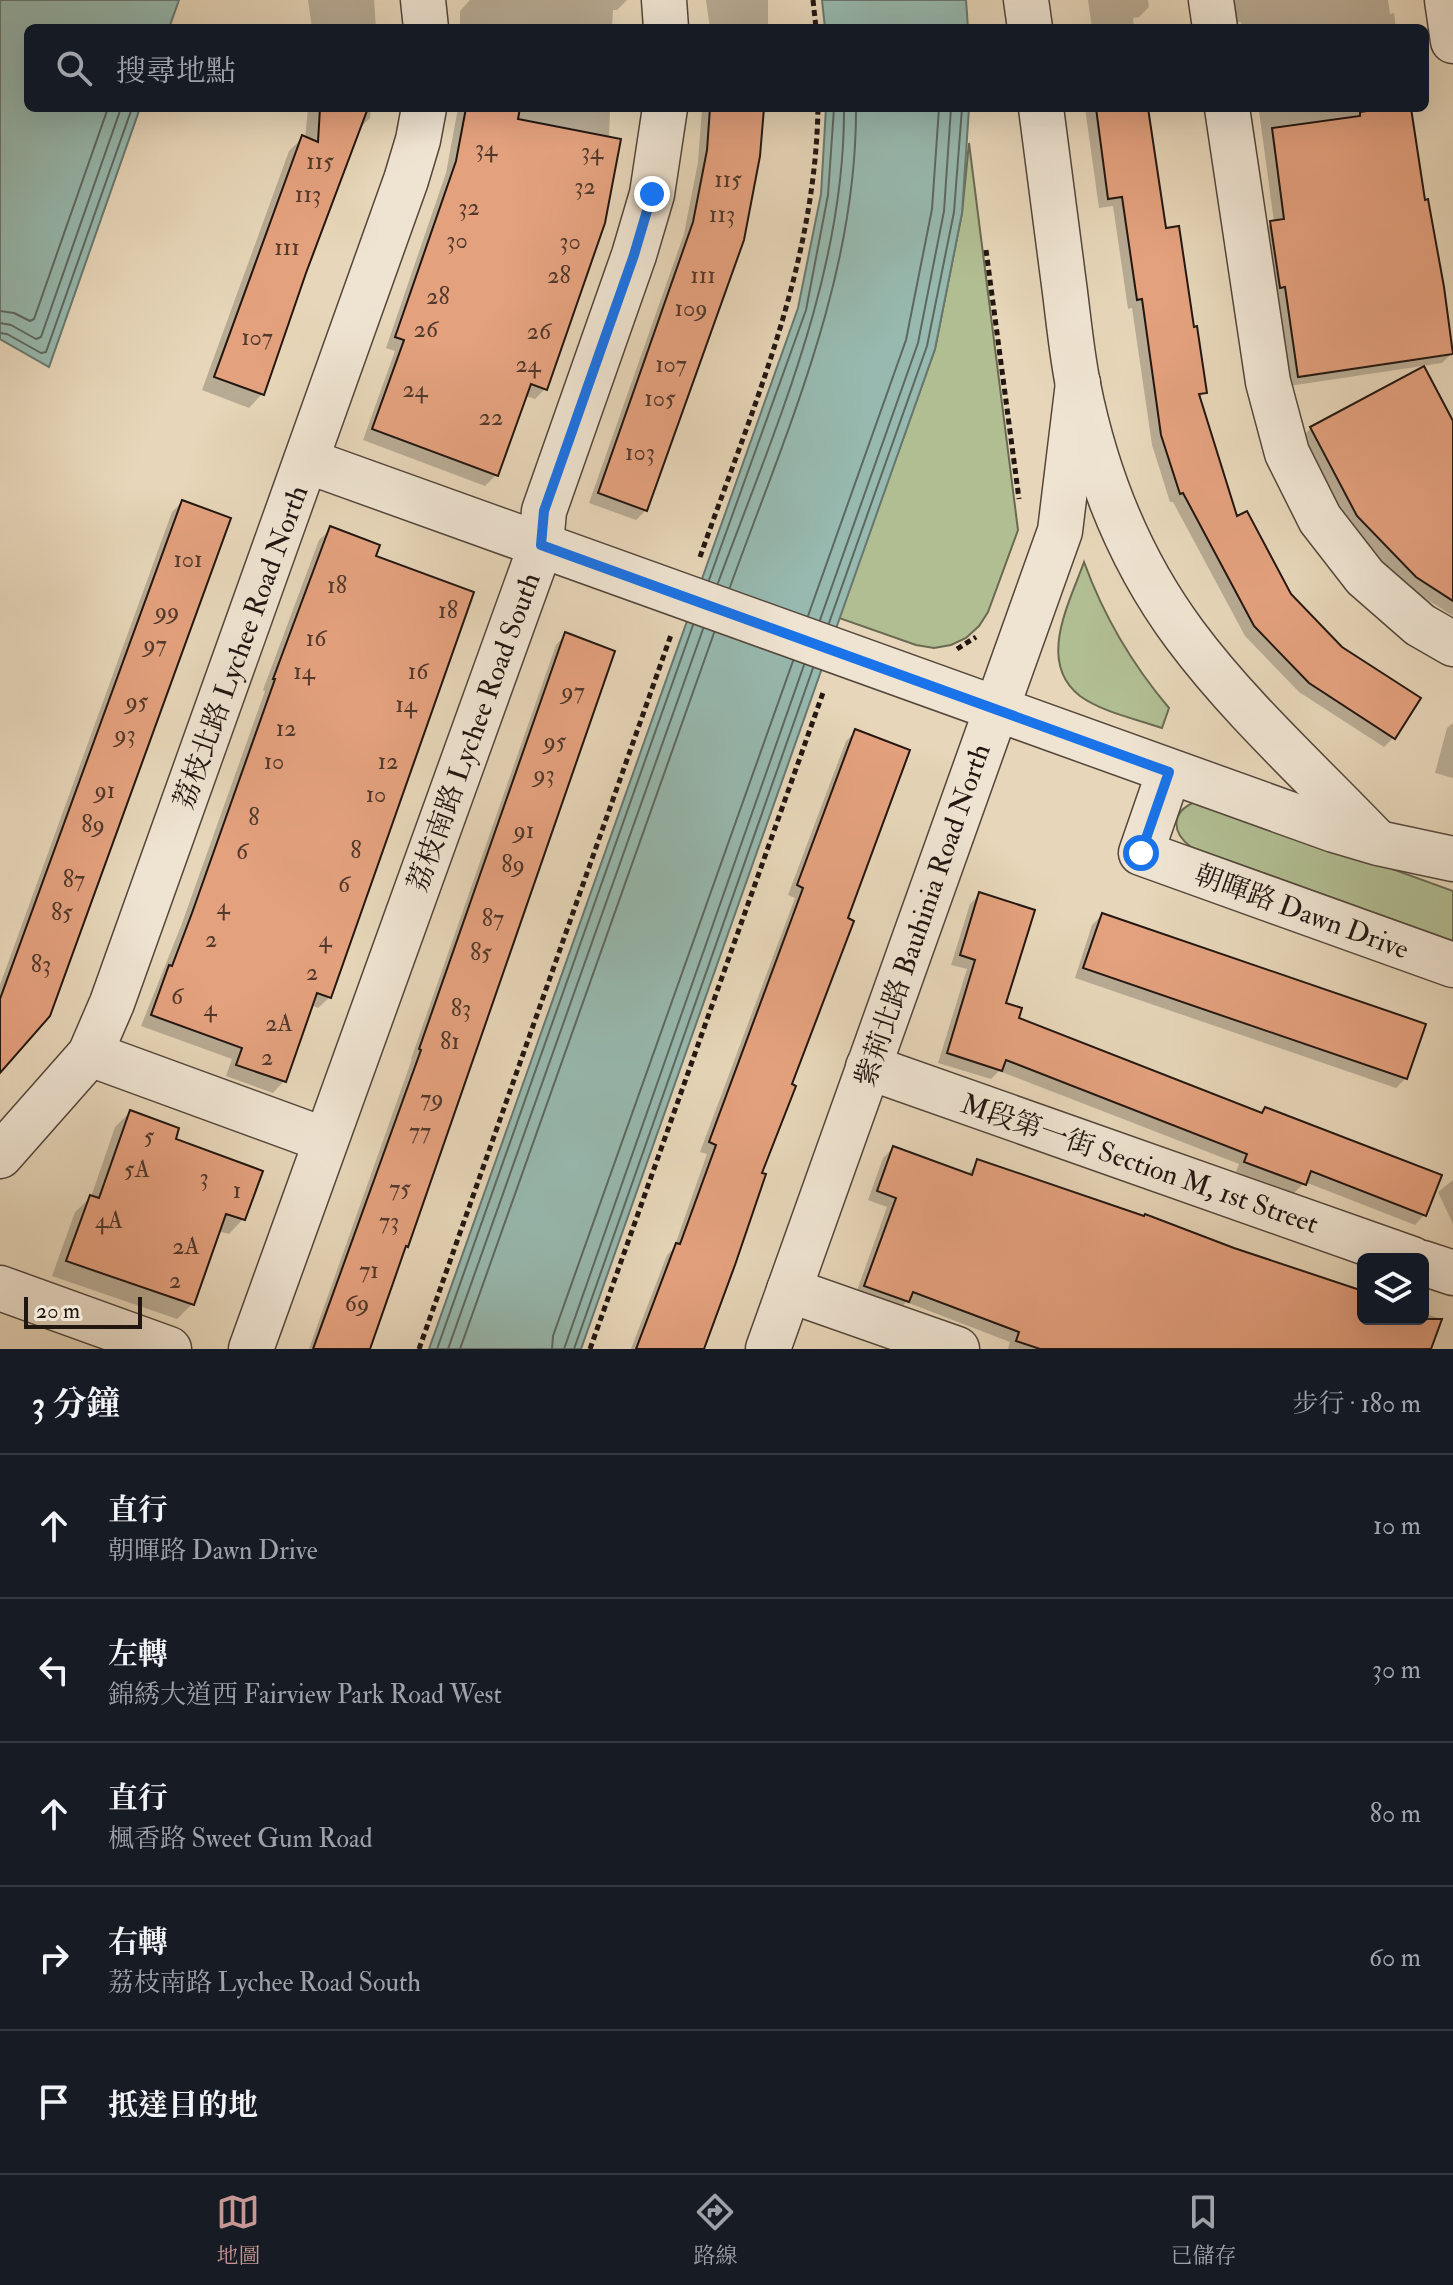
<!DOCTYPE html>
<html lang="zh-TW">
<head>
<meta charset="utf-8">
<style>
	:root { --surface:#171b24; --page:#242831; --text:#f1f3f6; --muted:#9ea1a6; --line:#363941; --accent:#c59692 }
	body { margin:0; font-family:"IM FELL Double Pica","Noto Serif TC",serif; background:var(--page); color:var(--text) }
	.controls { position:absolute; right:24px; bottom:24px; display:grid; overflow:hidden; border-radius:12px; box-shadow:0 8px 32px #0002 }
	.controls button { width:72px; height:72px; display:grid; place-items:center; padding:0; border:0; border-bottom:2px solid var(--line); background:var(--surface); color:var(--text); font:40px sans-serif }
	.scale { position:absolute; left:24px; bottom:20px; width:118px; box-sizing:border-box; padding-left:8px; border:4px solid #221611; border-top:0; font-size:22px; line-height:28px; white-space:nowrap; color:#221611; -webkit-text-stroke:6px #efe4d2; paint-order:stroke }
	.stop { position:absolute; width:24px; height:24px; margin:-18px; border:6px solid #1a73e8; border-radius:50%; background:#fff }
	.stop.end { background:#1a73e8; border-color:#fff; box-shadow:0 2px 8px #0008 }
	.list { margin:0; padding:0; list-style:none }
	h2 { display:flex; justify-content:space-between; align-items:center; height:104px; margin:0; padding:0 32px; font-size:34px }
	h2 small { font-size:26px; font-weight:400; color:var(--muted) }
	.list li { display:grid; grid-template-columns:52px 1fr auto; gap:24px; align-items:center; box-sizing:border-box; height:144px; padding:0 32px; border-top:2px solid var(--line) }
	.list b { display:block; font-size:30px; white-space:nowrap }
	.list p { margin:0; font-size:26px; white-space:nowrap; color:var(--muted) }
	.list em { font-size:26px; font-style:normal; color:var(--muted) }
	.icon { flex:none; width:44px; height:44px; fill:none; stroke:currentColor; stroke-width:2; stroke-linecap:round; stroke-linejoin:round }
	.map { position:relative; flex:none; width:1453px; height:1349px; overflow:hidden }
	.search { position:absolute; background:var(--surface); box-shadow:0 8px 32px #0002; left:24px; right:24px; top:24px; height:88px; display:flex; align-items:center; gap:20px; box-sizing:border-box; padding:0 28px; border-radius:12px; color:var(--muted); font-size:30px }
	.sheet { height:824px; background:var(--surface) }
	nav { display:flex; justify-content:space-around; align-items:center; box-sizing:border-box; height:112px; border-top:2px solid var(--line); background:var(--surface); font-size:22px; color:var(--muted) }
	nav a { display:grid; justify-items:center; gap:4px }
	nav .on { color:var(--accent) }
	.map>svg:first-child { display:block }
	.green { fill:#b1be92; stroke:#6a6a52; stroke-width:2 }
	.water { fill:#97b9af; stroke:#687870; stroke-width:2 }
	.shadow { fill:#0003 }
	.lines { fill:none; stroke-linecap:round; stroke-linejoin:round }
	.shore { stroke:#5c6860; stroke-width:2 }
	.building { fill:#e4a17e; stroke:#221611; stroke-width:2 }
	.minor-casing { stroke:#53463b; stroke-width:47 }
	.path { stroke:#221611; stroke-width:5; stroke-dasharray:6 4; stroke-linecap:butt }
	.minor { stroke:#efe4d2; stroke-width:44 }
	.route { stroke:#1a73e8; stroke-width:10 }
	.labels { text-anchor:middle; stroke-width:6; stroke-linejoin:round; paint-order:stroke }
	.number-label { font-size:24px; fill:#52392c }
	.street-label { font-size:28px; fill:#221611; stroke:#efe4d2 }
</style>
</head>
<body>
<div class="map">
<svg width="1453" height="1349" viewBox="0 0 1453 1349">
	<rect width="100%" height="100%" fill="#e7d6b9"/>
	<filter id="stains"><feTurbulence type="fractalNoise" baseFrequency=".0025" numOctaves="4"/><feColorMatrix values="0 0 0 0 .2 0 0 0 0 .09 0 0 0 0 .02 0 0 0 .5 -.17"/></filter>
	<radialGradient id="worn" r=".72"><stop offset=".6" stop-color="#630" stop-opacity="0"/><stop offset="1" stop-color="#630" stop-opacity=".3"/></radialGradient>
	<g class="green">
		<path d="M969,143L1018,530L988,612L979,626L966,638L951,645L934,648L916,645L839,618L935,349L962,213Z"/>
		<path d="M1084,562C1104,617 1131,663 1169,708L1162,728C1136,719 1102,712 1080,696C1036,662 1070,602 1084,562Z"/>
		<path d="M1195,802H1207L1453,891V941L1191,847C1171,832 1171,812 1195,802Z"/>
	</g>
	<g class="water">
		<path d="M0,0H179L169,28H28V108H140L49,367L0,339Z"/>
		<path d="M822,0H966L968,28H825Z"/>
		<path d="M826,108H969L962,213L935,349L581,1349H429L798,308L821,194Z"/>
	</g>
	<g class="shadow">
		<path d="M308,0H374L376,28H312Z"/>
		<path d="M470,0H627L617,10H613L612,28H460V11Z"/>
		<path d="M706,0H768V28H710Z"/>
		<path d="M1088,0H1148L1149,7L1139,17L1133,18L1134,28H1092Z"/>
		<path d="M1234,0H1388L1390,14L1394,13L1396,28H1242L1241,22H1237Z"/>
		<path d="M308,108H371L370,118L357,131L304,272L262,394L249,408L202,390L289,151L302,138L305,139Z"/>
		<path d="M458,108H610L609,139L545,389L535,399L525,396L496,475L485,486L363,440L395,351L386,348L446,173Z"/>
		<path d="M702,108H762L646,510L636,520L589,503L684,234L698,162Z"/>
		<path d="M1085,108H1146L1164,230L1205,392L1199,398L1236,519L1393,738L1384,747L1299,692L1245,636L1173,502H1170L1152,445L1132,308L1128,309L1113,206L1099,208Z"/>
		<path d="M1254,108H1409L1452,353L1442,363L1289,386L1261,233L1274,222L1259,111H1255Z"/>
		<path d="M1453,426V616L1407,587L1348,526L1301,438L1311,428Z"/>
		<path d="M182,502L0,1070V985L172,512Z"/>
		<path d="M331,529L373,557L330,997L318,1008L311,1005L284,1081L273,1093L226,1076L232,1059L141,1026L181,926L265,691L263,690L319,540Z"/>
		<path d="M565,635L402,1249L367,1349H309L412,1059H411L556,645Z"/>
		<path d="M1453,723V778L1435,773L1447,728Z"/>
		<path d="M856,731L845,919L702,1349H631L667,1255L674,1248L707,1154L700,1152L795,898L788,895L846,741Z"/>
		<path d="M980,894L1003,1004L1016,1019L1260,1114L1265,1109L1424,1215L1415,1225L1305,1182L1294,1193L1236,1172L1239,1164L999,1071L991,1079L938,1063L967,969L951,965L970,904Z"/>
		<path d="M1102,915L1406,1078L1396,1088L1075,978L1092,925Z"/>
		<path d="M130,1112L173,1140L243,1219L229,1234L218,1231L192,1304L177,1319L52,1276L75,1212L91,1197L115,1127Z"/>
		<path d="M893,1148L967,1175L978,1162L1363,1293V1319H1423V1312L1440,1319L1429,1349H1008L1010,1342L906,1302L898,1311L855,1296L887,1207L868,1200L883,1158Z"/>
		<path d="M1453,1180V1224L1438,1192Z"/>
	</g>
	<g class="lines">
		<g class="shore">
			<path d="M0,311L14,313L30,321L34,319L108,108"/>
			<path d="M0,323L11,325L36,339L41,337L121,108"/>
			<path d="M0,333L7,334L41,353L46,352L132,108"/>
			<path d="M709,580L806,310L828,195L834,108"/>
			<path d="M718,583C774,430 845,274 844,108"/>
			<path d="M730,587C786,432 857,276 856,108"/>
			<path d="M808,616L906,340L932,209L939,108"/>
			<path d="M820,620L918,343L944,211L951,108"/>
			<path d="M829,623L927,346L954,212L962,108"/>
			<path d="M437,1349L693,625"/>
			<path d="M448,1349L703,629"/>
			<path d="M460,1349L714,633"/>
			<path d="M552,1349L553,1336L793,661"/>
			<path d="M564,1349L804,665"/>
			<path d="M574,1349L813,668"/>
		</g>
	</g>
	<g class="building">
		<path d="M320,108H368L306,273L264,395L214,377L302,135L318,142Z"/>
		<path d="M466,108H520L518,119L621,139L605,223L547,390L531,384L498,476L372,429L404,340L395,337L456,161Z"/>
		<path d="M710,108H764L760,156L744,240L647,511L598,493L693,222L707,150Z"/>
		<path d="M1096,108H1148L1166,228L1179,226L1194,327L1197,326L1207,393L1199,394L1237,516L1247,511L1291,594L1342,647L1421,698L1395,739L1309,683L1254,626L1183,493L1180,494L1161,435L1142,299L1137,300L1122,197L1108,199Z"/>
		<path d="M1388,108H1411L1425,200L1428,199L1444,287L1453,354L1298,377L1285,287L1280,288L1270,221L1284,219L1272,128L1360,116V112Z"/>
		<path d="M1424,366L1453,421V601L1416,577L1357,516L1310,427Z"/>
		<path d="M182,500L231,518L50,1016L0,1073V999Z"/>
		<path d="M330,526L380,545L376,556L474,592L331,998L317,993L286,1082L236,1065L242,1048L151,1015L169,965L172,966L192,913L275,679H273Z"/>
		<path d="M565,632L615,651L408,1247L406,1246L370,1349H313L421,1050L419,1049Z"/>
		<path d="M855,729L910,750L848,918L854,921L792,1084L796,1086L762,1173L766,1174L735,1265L704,1349H636L676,1243L680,1244L716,1145L709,1142L803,888L797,885Z"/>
		<path d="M979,892L1035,910L1006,1003L1022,1008L1019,1018L1262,1113L1265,1107L1442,1175L1426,1216L1311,1171L1306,1185L1244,1162L1247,1154L1006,1060L1002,1071L947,1053L975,960L960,955Z"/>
		<path d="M1102,913L1426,1024L1407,1079L1083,968Z"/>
		<path d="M130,1110L179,1128L176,1139L263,1171L245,1220L226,1214L194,1305L66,1261L90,1195L99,1198Z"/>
		<path d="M893,1146L972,1175L977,1159L1144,1216L1145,1214L1234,1248L1363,1291V1319H1442L1431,1349H1040L1016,1341L1019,1332L913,1292L909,1302L864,1286L896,1198L877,1191Z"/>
	</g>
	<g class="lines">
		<g class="minor-casing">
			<g id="minor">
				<path d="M423,0L426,28"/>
				<path d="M664,0L666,28"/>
				<path d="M1026,0L1030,28"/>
				<path d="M1211,0L1215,28"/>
				<path d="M1447,0L1453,41"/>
				<path d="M1041,108C1048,164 1056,221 1063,277C1068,313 1071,350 1078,385C1096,475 1130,561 1185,635C1240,709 1311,773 1375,840"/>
				<path d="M1227,108L1268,382L1287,453L1320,519L1365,577L1420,625L1453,644"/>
				<path d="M307,461L1334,830L1378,843L1453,859"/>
				<path d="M1169,772L1141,853L1453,965"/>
				<path d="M90,1054L325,1140"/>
				<path d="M868,1067L1412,1259"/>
				<path d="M0,1156L90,1054L112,1003L406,180L418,140L424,108"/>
				<path d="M1423,1263L1453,1273"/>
				<path d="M0,1288L169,1349"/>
				<path d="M789,1290L957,1349"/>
				<path d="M251,1349L541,545L544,511L634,255L652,194L665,108"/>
				<path d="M768,1349L1060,531L1078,383"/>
			</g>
		</g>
		<g class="path">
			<path d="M813,0L816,28"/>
			<path d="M986,250L1019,499"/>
			<path d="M700,557C752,409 815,268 818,108"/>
			<path d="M957,649L976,637"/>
			<path d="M419,1349L671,635"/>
			<path d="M590,1349L824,690"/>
		</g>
		<use href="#minor" class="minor"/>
	</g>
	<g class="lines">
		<path class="route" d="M652,194L634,255L544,511L541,545L1169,772L1141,853"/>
	</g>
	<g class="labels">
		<g class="number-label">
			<text x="486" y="156">34</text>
			<text x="592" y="159">34</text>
			<text x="320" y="169">115</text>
			<text x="728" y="187">115</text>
			<text x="585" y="194">32</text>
			<text x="308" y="202">113</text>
			<text x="469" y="215">32</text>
			<text x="722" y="222">113</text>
			<text x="457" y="248">30</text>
			<text x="570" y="249">30</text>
			<text x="287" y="255">111</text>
			<text x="559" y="283">28</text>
			<text x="703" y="283">111</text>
			<text x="438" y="304">28</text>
			<text x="691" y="316">109</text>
			<text x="426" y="337">26</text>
			<text x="539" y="339">26</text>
			<text x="257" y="345">107</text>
			<text x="528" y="372">24</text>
			<text x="671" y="372">107</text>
			<text x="415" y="397">24</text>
			<text x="660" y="406">105</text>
			<text x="491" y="425">22</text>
			<text x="640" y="460">103</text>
			<text x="188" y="567">101</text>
			<text x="337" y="593">18</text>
			<text x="448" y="618">18</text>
			<text x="167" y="619">99</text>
			<text x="316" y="646">16</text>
			<text x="155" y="652">97</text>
			<text x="304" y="679">14</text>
			<text x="418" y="679">16</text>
			<text x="573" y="699">97</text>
			<text x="137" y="709">95</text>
			<text x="406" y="712">14</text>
			<text x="286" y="736">12</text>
			<text x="125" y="742">93</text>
			<text x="555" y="749">95</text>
			<text x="274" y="769">10</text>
			<text x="388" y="769">12</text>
			<text x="544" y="782">93</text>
			<text x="105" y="798">91</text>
			<text x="376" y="802">10</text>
			<text x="254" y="825">8</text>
			<text x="93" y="832">89</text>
			<text x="524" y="838">91</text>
			<text x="356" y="858">8</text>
			<text x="242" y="859">6</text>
			<text x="513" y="872">89</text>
			<text x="74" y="887">87</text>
			<text x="344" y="892">6</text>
			<text x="223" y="914">4</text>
			<text x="62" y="920">85</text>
			<text x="493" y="926">87</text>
			<text x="211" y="947">2</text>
			<text x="325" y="947">4</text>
			<text x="481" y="960">85</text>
			<text x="41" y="972">83</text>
			<text x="312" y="980">2</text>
			<text x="177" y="1004">6</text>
			<text x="210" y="1016">4</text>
			<text x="461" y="1016">83</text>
			<text x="279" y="1031">2A</text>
			<text x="450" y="1049">81</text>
			<text x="267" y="1065">2</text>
			<text x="432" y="1106">79</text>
			<text x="420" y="1139">77</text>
			<text x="149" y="1144">5</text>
			<text x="137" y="1177">5A</text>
			<text x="204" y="1185">3</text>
			<text x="400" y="1196">75</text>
			<text x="237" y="1198">1</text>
			<text x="109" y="1228">4A</text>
			<text x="389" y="1229">73</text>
			<text x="186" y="1254">2A</text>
			<text x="369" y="1278">71</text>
			<text x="175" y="1288">2</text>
			<text x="357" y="1311">69</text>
		</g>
		<g class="street-label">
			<text transform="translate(240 647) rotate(-70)" y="10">荔枝北路 Lychee Road North</text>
			<text transform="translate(473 732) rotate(-70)" y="10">荔枝南路 Lychee Road South</text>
			<text transform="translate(1302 911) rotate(20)" y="10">朝暉路 Dawn Drive</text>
			<text transform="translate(922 915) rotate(-71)" y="10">紫荊北路 Bauhinia Road North</text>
			<text transform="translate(1140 1163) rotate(19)" y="10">M段第一街 Section M, 1st Street</text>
		</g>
	</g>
	<rect width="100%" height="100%" filter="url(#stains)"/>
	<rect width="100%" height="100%" fill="url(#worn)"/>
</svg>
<div class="controls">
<button><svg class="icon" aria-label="layers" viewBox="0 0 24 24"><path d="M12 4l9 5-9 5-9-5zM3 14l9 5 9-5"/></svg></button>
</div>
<div class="scale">20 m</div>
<div class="stop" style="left:1141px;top:853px"></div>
<div class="stop end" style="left:652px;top:194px"></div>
<div class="search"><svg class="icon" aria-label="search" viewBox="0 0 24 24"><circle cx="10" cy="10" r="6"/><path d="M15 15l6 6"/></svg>搜尋地點</div>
</div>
<section class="sheet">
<h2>3 分鐘<small>步行 · 180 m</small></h2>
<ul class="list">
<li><svg class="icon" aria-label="ahead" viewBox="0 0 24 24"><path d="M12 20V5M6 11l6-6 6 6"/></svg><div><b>直行</b><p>朝暉路 Dawn Drive</p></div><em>10 m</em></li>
<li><svg class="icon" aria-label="left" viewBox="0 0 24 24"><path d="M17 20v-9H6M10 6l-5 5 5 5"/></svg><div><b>左轉</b><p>錦綉大道西 Fairview Park Road West</p></div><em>30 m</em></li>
<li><svg class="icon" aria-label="ahead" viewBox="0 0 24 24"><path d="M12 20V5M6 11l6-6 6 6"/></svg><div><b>直行</b><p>楓香路 Sweet Gum Road</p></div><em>80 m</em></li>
<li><svg class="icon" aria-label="right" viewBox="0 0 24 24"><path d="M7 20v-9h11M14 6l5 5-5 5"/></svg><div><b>右轉</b><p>荔枝南路 Lychee Road South</p></div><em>60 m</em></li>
<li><svg class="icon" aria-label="arrive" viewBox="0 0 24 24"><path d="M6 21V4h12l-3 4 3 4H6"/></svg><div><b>抵達目的地</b></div></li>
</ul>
</section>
<nav>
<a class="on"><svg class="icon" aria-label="map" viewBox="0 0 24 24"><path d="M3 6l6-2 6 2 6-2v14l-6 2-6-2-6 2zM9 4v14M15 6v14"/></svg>地圖</a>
<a><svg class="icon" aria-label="directions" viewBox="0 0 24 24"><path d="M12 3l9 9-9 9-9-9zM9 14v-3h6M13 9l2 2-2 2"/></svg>路線</a>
<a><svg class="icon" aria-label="saved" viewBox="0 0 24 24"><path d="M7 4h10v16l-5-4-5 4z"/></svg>已儲存</a>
</nav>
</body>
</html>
